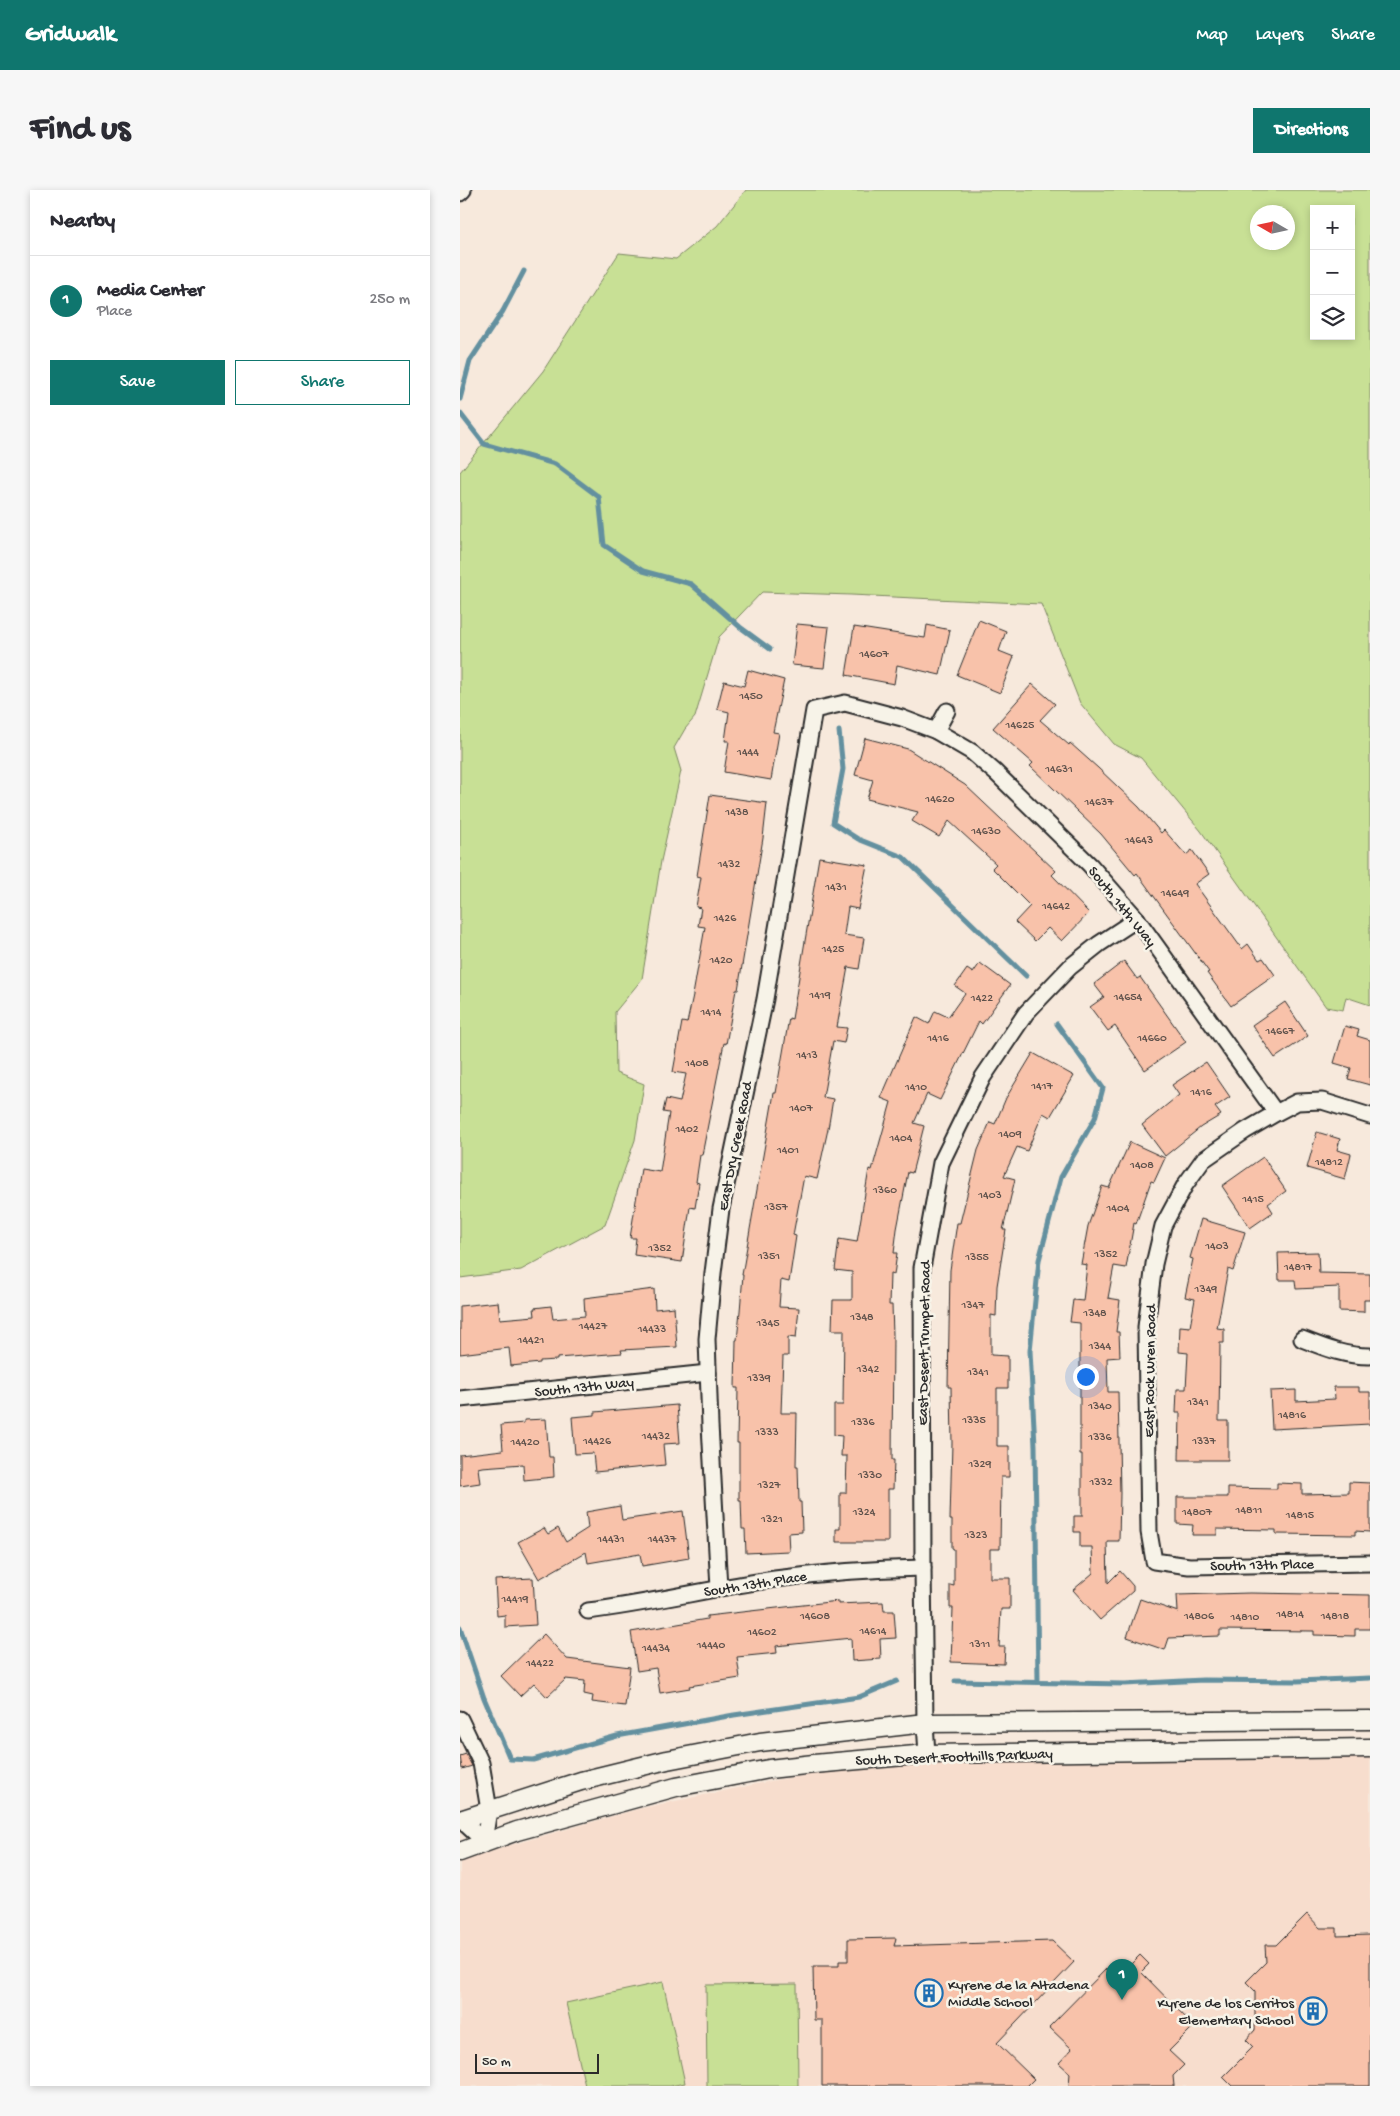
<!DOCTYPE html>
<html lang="en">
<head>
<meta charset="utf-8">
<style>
	:root { --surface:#fff; --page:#f7f7f7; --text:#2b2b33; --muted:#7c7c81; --line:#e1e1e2; --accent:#0f766e }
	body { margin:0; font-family:"Gochi Hand",sans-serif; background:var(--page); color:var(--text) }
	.controls { position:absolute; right:15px; top:15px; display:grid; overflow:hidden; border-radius:0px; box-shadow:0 2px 8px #0003 }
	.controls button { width:45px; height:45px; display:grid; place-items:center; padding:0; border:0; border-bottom:1px solid var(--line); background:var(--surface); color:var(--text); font:25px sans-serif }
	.compass { position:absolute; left:790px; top:15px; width:45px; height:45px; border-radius:50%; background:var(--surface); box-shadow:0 2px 8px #0003; rotate:279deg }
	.scale { position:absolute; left:15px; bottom:12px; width:124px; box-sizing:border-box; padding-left:5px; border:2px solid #2b2b2b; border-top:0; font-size:14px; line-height:18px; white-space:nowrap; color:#2b2b2b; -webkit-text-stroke:4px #f7f3e8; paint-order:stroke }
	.you { position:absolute; left:625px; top:1186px; width:18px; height:18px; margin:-12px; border:4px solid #fff; border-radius:50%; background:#1a73e8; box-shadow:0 0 0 8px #1a73e833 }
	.badge { display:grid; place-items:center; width:32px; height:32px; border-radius:50%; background:var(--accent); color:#fff; font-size:16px; font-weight:700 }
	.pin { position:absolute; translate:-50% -41px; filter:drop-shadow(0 1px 2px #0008) }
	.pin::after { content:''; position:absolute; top:26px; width:18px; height:15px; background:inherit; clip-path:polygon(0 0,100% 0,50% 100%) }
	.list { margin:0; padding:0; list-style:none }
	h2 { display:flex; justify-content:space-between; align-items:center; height:65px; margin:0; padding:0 20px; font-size:21px }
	h2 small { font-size:16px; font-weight:400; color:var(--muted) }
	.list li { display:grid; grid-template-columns:32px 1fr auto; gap:15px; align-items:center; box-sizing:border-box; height:90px; padding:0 20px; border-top:1px solid var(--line) }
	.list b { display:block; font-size:19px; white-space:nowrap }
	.list p { margin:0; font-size:16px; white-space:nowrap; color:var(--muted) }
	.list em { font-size:16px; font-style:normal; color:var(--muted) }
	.actions { display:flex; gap:10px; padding:15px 20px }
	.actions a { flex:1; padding:11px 0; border:1px solid var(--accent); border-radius:0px; text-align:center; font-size:18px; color:var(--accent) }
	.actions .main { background:var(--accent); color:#fff }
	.icon { flex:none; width:28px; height:28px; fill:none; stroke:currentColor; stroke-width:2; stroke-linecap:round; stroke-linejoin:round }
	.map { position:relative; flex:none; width:910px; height:1896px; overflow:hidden; border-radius:0px }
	header { display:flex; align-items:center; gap:30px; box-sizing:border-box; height:70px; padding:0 25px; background:var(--accent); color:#fff }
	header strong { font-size:24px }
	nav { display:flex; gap:28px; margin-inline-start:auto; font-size:18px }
	.intro { display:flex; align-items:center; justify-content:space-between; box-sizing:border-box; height:120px; padding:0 30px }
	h1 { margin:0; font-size:35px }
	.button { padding:12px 22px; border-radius:0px; background:var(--accent); color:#fff; font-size:18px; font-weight:700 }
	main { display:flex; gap:30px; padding:0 30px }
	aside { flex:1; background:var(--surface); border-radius:0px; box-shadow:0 2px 8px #0003 }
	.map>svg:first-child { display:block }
	.built { fill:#f7ddcd }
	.green { fill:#c8e095; stroke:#7a8660; fill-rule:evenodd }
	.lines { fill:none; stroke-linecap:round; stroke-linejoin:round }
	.stream { stroke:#64909f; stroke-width:5 }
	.building { fill:#f8c2aa; stroke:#2b2b2b }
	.minor-casing { stroke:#2b2b2b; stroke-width:19 }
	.tertiary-casing { stroke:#2b2b2b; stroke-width:21 }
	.minor { stroke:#f7f3e8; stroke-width:15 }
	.tertiary { stroke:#f7f3e8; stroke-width:18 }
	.labels { text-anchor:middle; stroke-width:5; stroke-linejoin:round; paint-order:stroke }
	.number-label { font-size:12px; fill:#5e514b }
	.street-label { font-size:15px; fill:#2b2b2b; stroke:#f7f3e8 }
	.poi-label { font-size:15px; fill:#2b2b2b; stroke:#f7f3e8; text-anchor:start }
</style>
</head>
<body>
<header>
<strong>Gridwalk</strong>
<nav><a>Map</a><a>Layers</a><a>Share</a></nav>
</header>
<div class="intro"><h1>Find us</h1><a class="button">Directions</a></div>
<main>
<aside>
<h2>Nearby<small></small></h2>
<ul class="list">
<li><span class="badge">1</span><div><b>Media Center</b><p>Place</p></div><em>250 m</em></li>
</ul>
<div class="actions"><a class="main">Save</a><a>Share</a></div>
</aside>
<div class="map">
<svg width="910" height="1896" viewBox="0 0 910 1896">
	<rect width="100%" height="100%" fill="#f7e9dc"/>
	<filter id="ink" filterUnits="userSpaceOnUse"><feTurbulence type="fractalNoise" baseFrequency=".02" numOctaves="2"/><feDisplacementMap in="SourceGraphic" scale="10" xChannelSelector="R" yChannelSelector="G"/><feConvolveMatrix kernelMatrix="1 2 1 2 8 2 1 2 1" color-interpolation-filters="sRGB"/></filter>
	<g filter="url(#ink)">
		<path class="built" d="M910,1566V1896H0V1672L51,1655L178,1619L316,1590L392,1579L488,1571Z"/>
		<g class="green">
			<path d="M286,0H910V815L886,807L883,820L866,817L741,641L681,568L654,554L620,513L581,414L391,405L302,402L259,447L235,527L225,539L214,558L221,581L201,671L182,789L155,822L156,883L184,894L175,950L145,1035L61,1080L0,1088V282L83,181L159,63L216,69L257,36ZM854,19H891V146H854ZM798,22H828V52H798Z"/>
			<path d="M203,1792L225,1893L210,1896H125L106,1813Z"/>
			<path d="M337,1794L338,1896H247L246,1795Z"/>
		</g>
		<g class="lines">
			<g class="stream">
				<path d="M0,209L10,171L43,121L64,81"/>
				<path d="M0,223L24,254L95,274L139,307L144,355L183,381L231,394L280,437L310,459"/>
				<path d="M379,541L383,579L373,633L398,649L443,667L566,786"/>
				<path d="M0,1437L24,1508L50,1569L73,1570L157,1546L274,1525L399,1507L437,1491"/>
				<path d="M495,1491L665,1494L743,1490L837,1491L910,1488"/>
				<path d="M578,1492L575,1256L570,1161L579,1070L601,987L635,928L643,898L597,834"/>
			</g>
		</g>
		<g class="building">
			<path d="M519,430L546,441L539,461L554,467L540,503L497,485Z"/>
			<path d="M337,434L369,437L364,478L332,475Z"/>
			<path d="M467,435L490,440L480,485L437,475L434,494L386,485L394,437L465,448Z"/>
			<path d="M288,480L324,490L313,542L319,543L311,590L264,582L269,551H265L269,522L257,519L264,491L284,496Z"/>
			<path d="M572,494L595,514L580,530L609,555L610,553L638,578L679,617L701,643L704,640L726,665L732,660L749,684L735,694L782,759L788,754L799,770L803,768L815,785L771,816L747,783L749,782L677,683L675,685L641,644L570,576L573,573L533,538Z"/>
			<path d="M405,548L448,559L505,595L596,681L592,685L629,723L602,751L588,738L575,751L555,732L570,716L532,678L536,674L489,631L479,647L452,631L458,622L407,609L413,590L395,585Z"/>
			<path d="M250,605L307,613L303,648L278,800H276L266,854L264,853L242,965H240L236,992L239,993L235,1018L230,1017L222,1072L174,1065L176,1048H170L181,979L200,982L209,923L203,922L206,909L220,912L226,884L213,882L222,832L227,833L233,805L245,737L238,736L241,718L236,717L241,687L237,686Z"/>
			<path d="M359,667L407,675L398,719L388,717L384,745L404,748L399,779L388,777L377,837L387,838L384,853L373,851L363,907L373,909L368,939L357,989L344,986L333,1045L336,1046L329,1092L321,1090L319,1117L339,1118L336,1148L328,1147V1166H323L321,1223H337L336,1276H338L339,1312H341L342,1342L328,1343L329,1361L286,1363L285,1339H282L281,1310H279V1253H277L278,1198H275L276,1150H277L280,1121L283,1085H282L314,903H316L329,828L332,829Z"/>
			<path d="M664,771L677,789L680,787L726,852L685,880L655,836L648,841L630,817L644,807L634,794Z"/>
			<path d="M520,773L550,795L522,834L519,831L480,910L467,904L454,933L464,936L452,983L448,982L437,1039L434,1063H437L434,1085L430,1084L429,1115H432L433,1145L432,1270H434L433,1299H428V1352H376V1339H380V1303H386L387,1266H381L382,1246L374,1245V1215H383L384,1140H372L373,1110H392V1082L375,1080L379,1049L397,1052L409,979L412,980L431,912L421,908L456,827L469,834L475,821L488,827L505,803L495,796L507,779L513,783Z"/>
			<path d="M825,812L848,846L815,868L792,835Z"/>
			<path d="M885,836L899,840L897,846L910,850V895L888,889L891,878L874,873Z"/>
			<path d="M573,863L614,886L590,927L583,923L567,961L557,957L544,986L555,989L543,1040H546L537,1096L536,1126L531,1125V1165L548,1166V1198H537V1256H549V1287H541L540,1359H530V1388H550V1419H541L539,1457H545L544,1474L491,1472L493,1418H490V1395L494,1396V1359L492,1358V1330H490L492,1253L491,1197H488L490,1080L497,1033H500L518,960L530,932L535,934L546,908Z"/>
			<path d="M746,872L770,907L755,917L761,925L741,937L705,966L682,935L719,905L712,895Z"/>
			<path d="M857,942L880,949L877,960L891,964L885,989L847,978Z"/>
			<path d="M670,952L705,968L694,992L691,991L676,1034L674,1033L666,1078L654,1076L648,1108L660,1110L656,1142H659L660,1167L647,1168L648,1202H658L660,1303L659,1351H647L648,1393L660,1381L673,1396V1401L640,1430L613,1400L633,1383L632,1357H620V1342H614V1326H622V1264H620V1133L610,1132L613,1110L623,1111L627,1075L621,1074L628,1036L642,996L649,998Z"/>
			<path d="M803,967L826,1001L808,1014L813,1022L790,1038L762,996Z"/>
			<path d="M741,1029L785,1042L773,1081L768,1079L757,1138L764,1139V1153H760L759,1231H768V1270H719L720,1223H716L717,1199H726L728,1163L719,1162L720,1136L730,1137L735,1109L725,1107L733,1069L730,1068Z"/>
			<path d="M858,1062L859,1083L910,1084V1110H904V1122L879,1121V1097L836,1099L835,1090H819L818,1063Z"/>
			<path d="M194,1099L195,1119L214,1117L217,1157L161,1160L162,1163L97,1168V1170L80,1171V1173L51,1176L49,1158L0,1164V1116L38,1112L40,1129L75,1126L74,1118L91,1116L93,1129L125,1126L124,1108Z"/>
			<path d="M874,1197H899V1202H910V1234L812,1239L810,1201L836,1200V1211L875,1209Z"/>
			<path d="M217,1215L220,1253L203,1254L205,1275L135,1282L133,1263L115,1264L112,1227L135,1225V1222Z"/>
			<path d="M86,1229L89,1267H93L94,1287L64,1290L63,1274L22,1277L18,1278L20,1293L0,1296V1265L43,1260L41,1235L64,1233V1230Z"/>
			<path d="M889,1292L910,1293V1342L895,1341V1345L816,1344V1340L757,1339V1345H732L733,1335L717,1334V1307H768V1298L817,1299V1293L842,1294V1304L889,1303Z"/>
			<path d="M160,1316L162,1330L223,1321L229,1368L182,1376L180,1364L128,1373L126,1362L79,1389L58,1352L84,1338L88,1344L98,1338L106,1352L128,1338L126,1322Z"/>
			<path d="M73,1388L76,1435L45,1437V1425L37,1426L35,1390Z"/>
			<path d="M790,1403L910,1405V1439H895V1446L854,1445V1441L760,1440V1446L709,1448L705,1460L667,1447L680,1409L718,1422L717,1405Z"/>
			<path d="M378,1411V1414L423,1412L424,1421H434L436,1448L420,1449L421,1469L392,1471L391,1448L316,1456L317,1463L277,1467L280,1488L229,1496L230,1498L200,1503L196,1478L177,1481L171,1442L247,1429V1426Z"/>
			<path d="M84,1444L107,1469L170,1477L165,1516L132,1512L133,1506L124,1504L125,1491L106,1489L87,1507L74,1493L60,1506L41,1486Z"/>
			<path d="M6,1564L12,1576L2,1579L0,1566Z"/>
			<path d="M847,1724L860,1738H877V1746L910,1745V1896H772L763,1887L793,1857L786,1850L795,1840V1801L786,1792L806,1772L805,1755H816Z"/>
			<path d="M436,1748L434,1756L592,1751L614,1772L537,1853L574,1889L567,1896H362V1830H354L353,1776H379V1771H388V1749Z"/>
			<path d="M680,1765L689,1774L681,1782L734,1836L709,1861L724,1875L713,1886L714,1896H609L610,1883L599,1873L612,1859L589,1837L650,1775L660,1785Z"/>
		</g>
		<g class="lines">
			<g class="minor-casing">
				<g id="minor">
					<path d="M0,3L3,0"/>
					<path d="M476,541L487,521"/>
					<path d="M910,926L862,911L837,912L816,923L785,941L743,970L725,995L703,1036L694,1074L686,1137L689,1342L694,1371L729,1376L910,1373"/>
					<path d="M842,1149C865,1158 885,1166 910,1166"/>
					<path d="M0,1209L248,1183"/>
					<path d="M259,1398L250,1235L247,1149L253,1083L261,1019L305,809L354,520L385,513L442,528L476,541L512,562L536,583L630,675L677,729L816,923"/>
					<path d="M128,1421C191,1413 253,1398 315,1389C366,1382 412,1379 463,1378"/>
					<path d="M0,1529L21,1573L29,1620L24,1651"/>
					<path d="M467,1564L465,1533L463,1378L462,1078L481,973L523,887L566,823L610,777L639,754L677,729"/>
					<path d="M0,1629L24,1651"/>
				</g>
			</g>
			<g class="tertiary-casing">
				<g id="tertiary">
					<path d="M0,1630L121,1591L207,1570L300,1552L465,1533L910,1530"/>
					<path d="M0,1662L57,1641L216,1597L309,1579L354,1574L467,1564L910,1558"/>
				</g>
			</g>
			<use href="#minor" class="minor"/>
			<use href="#tertiary" class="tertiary"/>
		</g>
	</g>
	<defs>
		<g id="building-ring" transform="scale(1.4375)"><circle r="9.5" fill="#f7f3e8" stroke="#1f6fb2" stroke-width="1.5"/><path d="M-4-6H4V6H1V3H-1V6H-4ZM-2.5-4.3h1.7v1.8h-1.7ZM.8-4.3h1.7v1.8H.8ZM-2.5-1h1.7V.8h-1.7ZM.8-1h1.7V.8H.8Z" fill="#1f6fb2"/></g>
	</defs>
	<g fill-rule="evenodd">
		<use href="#building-ring" x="469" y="1803"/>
		<use href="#building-ring" x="853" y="1821"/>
	</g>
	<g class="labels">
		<g class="number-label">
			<text x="414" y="467">14607</text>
			<text x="291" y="509">1450</text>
			<text x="560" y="538">14625</text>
			<text x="288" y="565">1444</text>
			<text x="599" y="582">14631</text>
			<text x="480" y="612">14620</text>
			<text x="639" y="615">14637</text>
			<text x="277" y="625">1438</text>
			<text x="526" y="644">14630</text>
			<text x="679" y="653">14643</text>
			<text x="269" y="677">1432</text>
			<text x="376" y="700">1431</text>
			<text x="715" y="706">14649</text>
			<text x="596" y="719">14642</text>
			<text x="265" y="731">1426</text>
			<text x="373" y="762">1425</text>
			<text x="261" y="773">1420</text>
			<text x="360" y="808">1419</text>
			<text x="668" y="810">14654</text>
			<text x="522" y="811">1422</text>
			<text x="251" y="825">1414</text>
			<text x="820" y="844">14667</text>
			<text x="478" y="851">1416</text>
			<text x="692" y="851">14660</text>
			<text x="347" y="868">1413</text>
			<text x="237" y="876">1408</text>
			<text x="582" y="899">1417</text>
			<text x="456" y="900">1410</text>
			<text x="741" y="905">1416</text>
			<text x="341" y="921">1407</text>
			<text x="227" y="942">1402</text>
			<text x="550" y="947">1409</text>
			<text x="441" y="951">1404</text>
			<text x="328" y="963">1401</text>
			<text x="869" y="975">14812</text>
			<text x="682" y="978">1408</text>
			<text x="425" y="1003">1360</text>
			<text x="530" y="1008">1403</text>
			<text x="793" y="1012">1415</text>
			<text x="316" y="1020">1357</text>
			<text x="658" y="1021">1404</text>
			<text x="757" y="1059">1403</text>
			<text x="200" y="1061">1352</text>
			<text x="646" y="1067">1352</text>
			<text x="309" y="1069">1351</text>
			<text x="517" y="1070">1355</text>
			<text x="838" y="1080">14817</text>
			<text x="746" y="1102">1349</text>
			<text x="513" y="1118">1347</text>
			<text x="635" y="1126">1348</text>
			<text x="402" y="1130">1348</text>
			<text x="308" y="1136">1345</text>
			<text x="133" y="1139">14427</text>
			<text x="192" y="1142">14433</text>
			<text x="71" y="1153">14421</text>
			<text x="640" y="1159">1344</text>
			<text x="408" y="1182">1342</text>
			<text x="518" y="1185">1341</text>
			<text x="299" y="1191">1339</text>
			<text x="738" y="1215">1341</text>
			<text x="640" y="1219">1340</text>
			<text x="832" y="1228">14816</text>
			<text x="514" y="1233">1335</text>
			<text x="403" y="1235">1336</text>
			<text x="307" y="1245">1333</text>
			<text x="196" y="1249">14432</text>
			<text x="640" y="1250">1336</text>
			<text x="137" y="1254">14426</text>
			<text x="744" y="1254">1337</text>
			<text x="65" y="1255">14420</text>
			<text x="520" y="1277">1329</text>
			<text x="410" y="1288">1330</text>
			<text x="641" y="1295">1332</text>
			<text x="309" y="1298">1327</text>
			<text x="789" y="1323">14811</text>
			<text x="404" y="1325">1324</text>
			<text x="737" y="1325">14807</text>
			<text x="840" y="1328">14815</text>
			<text x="312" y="1332">1321</text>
			<text x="516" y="1348">1323</text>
			<text x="151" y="1352">14431</text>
			<text x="202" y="1352">14437</text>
			<text x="55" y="1412">14419</text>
			<text x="830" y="1427">14814</text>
			<text x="355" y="1429">14608</text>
			<text x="739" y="1429">14806</text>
			<text x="875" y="1429">14818</text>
			<text x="785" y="1430">14810</text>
			<text x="413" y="1444">14614</text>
			<text x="302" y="1445">14602</text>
			<text x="520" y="1457">1311</text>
			<text x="251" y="1458">14440</text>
			<text x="196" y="1461">14434</text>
			<text x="80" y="1476">14422</text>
		</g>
		<g class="street-label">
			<text transform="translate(663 716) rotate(51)" y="5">South 14th Way</text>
			<text transform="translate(274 956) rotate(-79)" y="5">East Dry Creek Road</text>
			<text transform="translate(463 1153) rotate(-89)" y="5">East Desert Trumpet Road</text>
			<text transform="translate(689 1181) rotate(-89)" y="5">East Rock Wren Road</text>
			<text transform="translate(124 1196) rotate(-6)" y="5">South 13th Way</text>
			<text transform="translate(802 1374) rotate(-1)" y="5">South 13th Place</text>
			<text transform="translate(295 1393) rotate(-9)" y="5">South 13th Place</text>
			<text transform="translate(494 1566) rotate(-2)" y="5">South Desert Foothills Parkway</text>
		</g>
		<g class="poi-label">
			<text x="488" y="1799">Kyrene de la Altadena<tspan x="488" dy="17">Middle School</tspan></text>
			<text x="834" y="1817" text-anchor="end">Kyrene de los Cerritos<tspan x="834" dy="17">Elementary School</tspan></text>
		</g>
	</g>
</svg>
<div class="controls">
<button>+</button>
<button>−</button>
<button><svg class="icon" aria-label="layers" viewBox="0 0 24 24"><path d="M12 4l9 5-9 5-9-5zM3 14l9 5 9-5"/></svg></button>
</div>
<svg class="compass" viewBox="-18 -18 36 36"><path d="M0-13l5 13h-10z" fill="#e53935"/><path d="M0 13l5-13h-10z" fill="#7c7c81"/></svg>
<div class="scale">50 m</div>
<div class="you"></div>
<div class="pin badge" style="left:662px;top:1810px">1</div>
</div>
</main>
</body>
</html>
